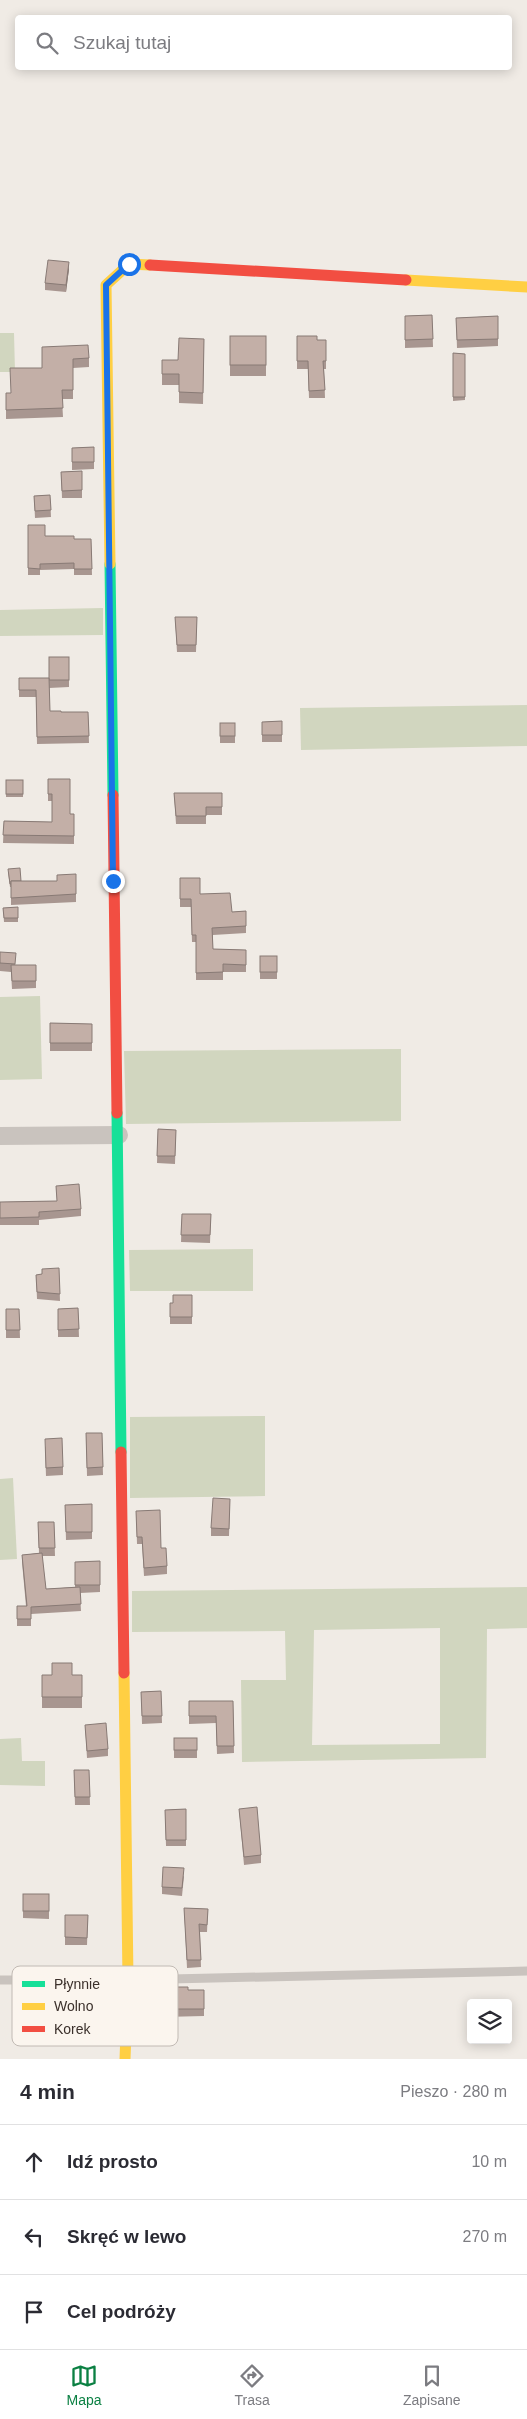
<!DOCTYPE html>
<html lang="pl">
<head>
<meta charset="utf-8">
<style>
	:root { --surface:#fff; --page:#f7f7f7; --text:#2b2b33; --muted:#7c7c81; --line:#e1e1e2; --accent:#0b8043 }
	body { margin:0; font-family:Helvetica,sans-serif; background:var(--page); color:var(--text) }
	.controls { position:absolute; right:15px; bottom:15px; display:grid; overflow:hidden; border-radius:5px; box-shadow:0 2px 12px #0003 }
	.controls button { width:45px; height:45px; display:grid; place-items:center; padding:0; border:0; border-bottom:1px solid var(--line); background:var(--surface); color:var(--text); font:25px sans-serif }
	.stop { position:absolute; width:15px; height:15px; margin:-11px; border:4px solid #1a73e8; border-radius:50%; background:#fff }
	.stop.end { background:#1a73e8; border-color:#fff; box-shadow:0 1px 5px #0008 }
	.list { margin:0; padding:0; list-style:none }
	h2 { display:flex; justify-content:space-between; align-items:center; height:65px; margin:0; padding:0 20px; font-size:21px }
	h2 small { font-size:16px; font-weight:400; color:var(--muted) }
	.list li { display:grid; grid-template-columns:32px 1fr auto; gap:15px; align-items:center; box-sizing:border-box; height:75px; padding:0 20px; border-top:1px solid var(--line) }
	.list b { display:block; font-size:19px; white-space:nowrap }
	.list em { font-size:16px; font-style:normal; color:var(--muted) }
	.icon { flex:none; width:28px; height:28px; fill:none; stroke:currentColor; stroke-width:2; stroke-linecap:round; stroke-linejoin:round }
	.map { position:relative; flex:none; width:527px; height:2059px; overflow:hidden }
	.search { position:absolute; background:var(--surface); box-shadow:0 2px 12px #0003; left:15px; right:15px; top:15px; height:55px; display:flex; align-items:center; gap:12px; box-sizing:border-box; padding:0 18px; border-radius:5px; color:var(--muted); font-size:19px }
	.sheet { height:290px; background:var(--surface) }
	nav { display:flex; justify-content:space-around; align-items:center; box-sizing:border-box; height:70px; border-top:1px solid var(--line); background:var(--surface); font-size:14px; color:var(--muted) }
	nav a { display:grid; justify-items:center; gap:2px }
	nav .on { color:var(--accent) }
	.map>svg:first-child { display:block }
	.green { fill:#d1d6bf; fill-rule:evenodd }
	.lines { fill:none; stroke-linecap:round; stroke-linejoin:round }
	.lane { stroke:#c9c3be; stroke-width:9 }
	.street { stroke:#c9c3be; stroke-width:18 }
	.fast { stroke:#16e098; stroke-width:11 }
	.slow { stroke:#ffcf43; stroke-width:11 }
	.jam { stroke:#f24e42; stroke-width:11 }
	.wall { fill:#a89690 }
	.shaded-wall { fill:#887a75 }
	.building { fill:#c3afa7; stroke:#887a75 }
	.route { stroke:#1a73e8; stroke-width:6 }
	.key { fill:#fbf5ee; stroke:#c1bab4; stroke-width:1 }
	.key-label { font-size:14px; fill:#3b302b }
</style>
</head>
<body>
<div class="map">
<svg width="527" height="2059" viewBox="0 0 527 2059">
	<rect width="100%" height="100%" fill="#f0ebe5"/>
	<g class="green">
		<path d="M0,333H14L15,372H0Z"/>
		<path d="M103,608V635L0,636V610Z"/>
		<path d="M527,705V746L301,750L300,708Z"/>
		<path d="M40,996L42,1079L0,1080V997Z"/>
		<path d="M401,1049V1121L126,1124L124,1051Z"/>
		<path d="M253,1249V1291H130L129,1250Z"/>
		<path d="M265,1416V1496L130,1498V1417Z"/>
		<path d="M13,1478L17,1559L0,1560V1479Z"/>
		<path d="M527,1587V1628L487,1629L486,1758L242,1762L241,1680H286L285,1631L132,1632V1591ZM440,1628V1744L312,1745L314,1630Z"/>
		<path d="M21,1738L22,1761H45V1786L0,1785V1739Z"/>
	</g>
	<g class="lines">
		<path class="lane" d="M0,1980H128L527,1971"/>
		<path class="street" d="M0,1136L119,1135"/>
		<g class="fast">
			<path d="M110,564L113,795"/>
			<path d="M117,1113L121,1452"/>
		</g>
		<g class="slow">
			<path d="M406,280L527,287"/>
			<path d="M110,564L106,285L129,264L150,265"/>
			<path d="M124,1673L128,1980L125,2059"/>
		</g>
		<g class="jam">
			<path d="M150,265L406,280"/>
			<path d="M113,795L117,1113"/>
			<path d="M121,1452L124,1673"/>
		</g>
	</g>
	<g class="wall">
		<path d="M69,269L66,292L45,290V283Z"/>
		<path d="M432,315L433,347L405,348V316Z"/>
		<path d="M498,316V346L457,348L456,318Z"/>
		<rect x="230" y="336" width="36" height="40"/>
		<path d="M297,336L317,340H326V369H324L325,398H309L308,369H297Z"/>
		<path d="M204,339L203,404L179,403V385H162V360H178Z"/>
		<path d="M42,347L89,358V367L73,368V399H62L63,417L6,419V393H11L42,368Z"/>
		<path d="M453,353L465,354V400L453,401Z"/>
		<path d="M94,447V469L72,470V448Z"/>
		<path d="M82,471V498H62L61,472Z"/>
		<path d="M50,495L51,517L35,518L34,496Z"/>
		<path d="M28,525L45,536L74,539H91L92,575H74V569L40,570V575H28Z"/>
		<path d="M175,617H197L196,652H177Z"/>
		<path d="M49,657H69V687L49,688Z"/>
		<path d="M19,678H49L50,711L61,712H88L89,743L37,744L36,697H19Z"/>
		<path d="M282,721V742H262V722Z"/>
		<rect x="220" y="723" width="15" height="20"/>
		<path d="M48,779L70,814H74V844L3,843L4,821L52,822V801H48Z"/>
		<rect x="6" y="780" width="17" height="17"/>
		<path d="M174,793H222V815H206V824H176Z"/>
		<path d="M8,872L21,881H57L76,874V902L11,905V887H10Z"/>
		<path d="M180,878L200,894L232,912L246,911V933L213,935V949L246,950V972H223V980H196V942H192L191,907H180Z"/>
		<path d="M18,907V922H4L3,908Z"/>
		<path d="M0,952L16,965H36V988L12,989L11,972L0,971Z"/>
		<rect x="260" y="956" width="17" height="23"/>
		<path d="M50,1023L92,1024V1051H50Z"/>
		<path d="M158,1129L176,1130L175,1164L157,1163Z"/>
		<path d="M56,1186L81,1209V1216L39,1220V1225H0V1202L57,1201Z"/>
		<path d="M182,1214H211L210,1243L181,1242Z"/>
		<path d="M59,1268L60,1301L37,1299L36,1275L42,1274Z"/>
		<path d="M192,1295V1324H170V1303H173Z"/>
		<path d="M78,1308L79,1337H58V1309Z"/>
		<path d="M6,1309H19L20,1338H6Z"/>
		<path d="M86,1433H102L103,1475L87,1476Z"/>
		<path d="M45,1446L63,1467V1475L46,1476Z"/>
		<path d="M230,1499L229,1536H211V1528Z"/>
		<path d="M92,1504V1539L66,1540L65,1505Z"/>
		<path d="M136,1511L161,1548L167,1566V1574L144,1576L142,1544H137Z"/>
		<path d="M38,1522H54L55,1556H42L46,1589L75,1587V1562L100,1561V1592L80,1593L81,1611L31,1614V1626H17V1606H26L22,1562V1555L39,1553Z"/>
		<rect x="42" y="1675" width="40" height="33"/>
		<path d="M161,1691L162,1723L142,1724L141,1692Z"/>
		<path d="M189,1701H233L234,1753L217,1754L216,1723L189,1724Z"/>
		<path d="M85,1725L108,1749V1756L87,1758Z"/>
		<rect x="174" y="1738" width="23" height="20"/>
		<path d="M74,1770H89L90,1805H75Z"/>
		<path d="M186,1809V1846H166L165,1810Z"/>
		<path d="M239,1809L261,1855V1863L244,1865Z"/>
		<path d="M184,1876L182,1896L162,1894V1887Z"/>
		<path d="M23,1894H49V1919L23,1918Z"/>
		<path d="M184,1908L208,1909L207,1932H200L201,1967L187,1968Z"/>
		<path d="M65,1915H88L87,1945H65Z"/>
		<path d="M163,1987L188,1990H204V2016L163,2017Z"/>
	</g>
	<path class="shaded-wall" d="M69,262V269L66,292V285Z"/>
	<g class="building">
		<path d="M48,260L69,262L66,285L45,283Z"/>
		<path d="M432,315L433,339L405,340V316Z"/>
		<path d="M498,316V339L457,340L456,318Z"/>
		<rect x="230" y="336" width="36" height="29"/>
		<path d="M297,336H317V340H326V361H323L325,390L309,391L308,361H297Z"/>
		<path d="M179,338L204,339L203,393L179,392V374H162V360H178Z"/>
		<path d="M88,345L89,358L73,359V390H62L63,408L6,410V393H11L10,368H42V347Z"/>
		<path d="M453,353L465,354V397H453Z"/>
		<path d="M94,447V462H72V448Z"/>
		<path d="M82,471V490L62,491L61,472Z"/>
		<path d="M50,495L51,510L35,511L34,496Z"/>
		<path d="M28,525H45V536H74V539H91L92,569H74V563L40,564V569L28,568Z"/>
		<path d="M175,617H197L196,645H177Z"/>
		<rect x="49" y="657" width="20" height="23"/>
		<path d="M19,678H49L50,711H61V712H88L89,736L37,737L36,690H19Z"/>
		<path d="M282,721V735H262V722Z"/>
		<rect x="220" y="723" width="15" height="13"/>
		<path d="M48,779H70V814H74V836L3,835L4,821L52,822V794H48Z"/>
		<rect x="6" y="780" width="17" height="14"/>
		<path d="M174,793H222V807H206V816H176Z"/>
		<path d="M20,868L21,881H11V884H10L8,869Z"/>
		<path d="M76,874V894L11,898V881H57V875Z"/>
		<path d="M180,878H200V894L230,893L232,912L246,911V926L212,928L213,949L246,950V965L223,964V972L196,973V935H192L191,899H180Z"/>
		<path d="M18,907V918H4L3,908Z"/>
		<path d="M0,952L16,953L15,964L0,963Z"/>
		<rect x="260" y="956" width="17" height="16"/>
		<path d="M11,965H36V981H12Z"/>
		<path d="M50,1023L92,1024V1043H50Z"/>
		<path d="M158,1129L176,1130L175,1156H157Z"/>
		<path d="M79,1184L81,1209L39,1212V1217L0,1218V1202L57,1201L56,1186Z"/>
		<path d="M182,1214H211L210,1235H181Z"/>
		<path d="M59,1268L60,1294L37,1292L36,1275L42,1274V1269Z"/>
		<path d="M173,1295H192V1317H170V1303H173Z"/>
		<path d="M78,1308L79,1329L58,1330V1309Z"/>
		<path d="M6,1309H19L20,1330H6Z"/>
		<path d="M86,1433H102L103,1467L87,1468Z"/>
		<path d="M62,1438L63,1467L46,1468L45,1439Z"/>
		<path d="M213,1498L230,1499L229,1529L211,1528Z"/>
		<path d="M92,1504V1532H66L65,1505Z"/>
		<path d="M160,1510L161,1548H166L167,1566L144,1568L142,1537H137L136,1511Z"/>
		<path d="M38,1522H54L55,1548H39Z"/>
		<path d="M42,1553L46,1589L80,1587L81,1604L31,1607V1619H17V1606H27L22,1555Z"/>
		<path d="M100,1561V1585H75V1562Z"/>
		<path d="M52,1663H72V1675H82V1697H42V1675H52Z"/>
		<path d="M161,1691L162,1716H142L141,1692Z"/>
		<path d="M189,1701H233L234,1746H217L216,1716H189Z"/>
		<path d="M106,1723L108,1749L87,1751L85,1725Z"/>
		<rect x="174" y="1738" width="23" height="12"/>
		<path d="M74,1770H89L90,1797H75Z"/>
		<path d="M257,1807L261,1855L244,1857L239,1809Z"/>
		<path d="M186,1809V1840H166L165,1810Z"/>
		<path d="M163,1867L184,1868L182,1888L162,1887Z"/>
		<rect x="23" y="1894" width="26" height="17"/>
		<path d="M184,1908L208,1909L207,1925L199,1924L201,1960H187Z"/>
		<path d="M65,1915H88L87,1938L65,1937Z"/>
		<path d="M163,1987H188V1990H204V2009H163Z"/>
	</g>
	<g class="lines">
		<path class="route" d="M113,881L106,285L129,264"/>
	</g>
	<rect x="12" y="1966" width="166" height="80" rx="8" class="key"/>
	<rect x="22" y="1981" width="23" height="6" fill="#16e098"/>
	<rect x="22" y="2003" width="23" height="7" fill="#ffcf43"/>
	<rect x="22" y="2026" width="23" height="6" fill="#f24e42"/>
	<g class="key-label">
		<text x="54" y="1989">Płynnie</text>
		<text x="54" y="2011">Wolno</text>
		<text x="54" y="2034">Korek</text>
	</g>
</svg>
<div class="controls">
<button><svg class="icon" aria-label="layers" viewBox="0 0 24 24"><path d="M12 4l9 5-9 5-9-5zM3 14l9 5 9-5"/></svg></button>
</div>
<div class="stop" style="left:129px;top:264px"></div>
<div class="stop end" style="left:113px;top:881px"></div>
<div class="search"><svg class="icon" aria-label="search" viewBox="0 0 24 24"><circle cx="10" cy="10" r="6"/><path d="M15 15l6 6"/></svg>Szukaj tutaj</div>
</div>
<section class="sheet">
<h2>4 min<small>Pieszo · 280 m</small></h2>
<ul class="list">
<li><svg class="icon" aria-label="ahead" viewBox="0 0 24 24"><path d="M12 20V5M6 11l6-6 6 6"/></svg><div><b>Idź prosto</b></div><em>10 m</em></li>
<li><svg class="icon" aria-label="left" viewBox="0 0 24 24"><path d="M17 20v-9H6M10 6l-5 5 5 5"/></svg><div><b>Skręć w lewo</b></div><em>270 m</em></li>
<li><svg class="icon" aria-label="arrive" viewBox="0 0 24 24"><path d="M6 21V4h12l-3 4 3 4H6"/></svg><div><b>Cel podróży</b></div></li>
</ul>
</section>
<nav>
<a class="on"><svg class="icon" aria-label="map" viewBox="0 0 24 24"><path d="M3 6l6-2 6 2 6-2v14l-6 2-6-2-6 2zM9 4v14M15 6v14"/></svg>Mapa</a>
<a><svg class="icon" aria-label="directions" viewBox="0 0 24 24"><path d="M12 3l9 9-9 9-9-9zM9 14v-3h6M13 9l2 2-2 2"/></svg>Trasa</a>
<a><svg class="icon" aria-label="saved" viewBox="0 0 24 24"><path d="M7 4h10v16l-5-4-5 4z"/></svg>Zapisane</a>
</nav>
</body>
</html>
